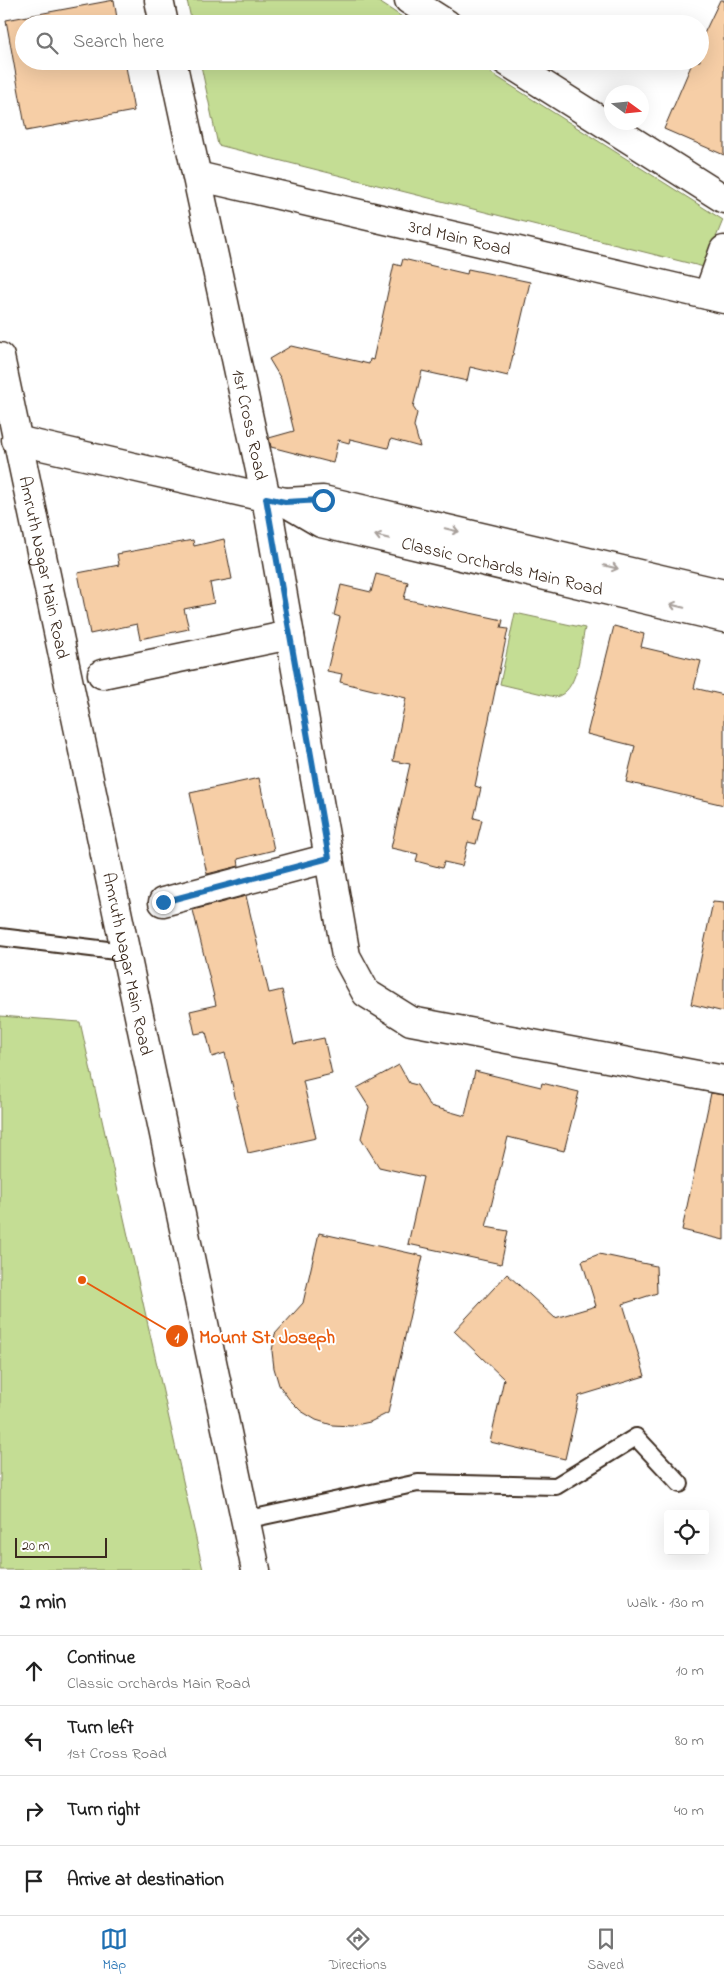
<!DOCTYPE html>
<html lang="en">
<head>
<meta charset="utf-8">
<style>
	:root { --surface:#fff; --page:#f2f2f2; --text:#222; --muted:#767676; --line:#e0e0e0; --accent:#1f6fb2 }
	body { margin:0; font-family:"Indie Flower",sans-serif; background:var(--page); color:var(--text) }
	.controls { position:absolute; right:15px; bottom:15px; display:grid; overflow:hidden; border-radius:5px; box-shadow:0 5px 20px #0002 }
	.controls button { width:45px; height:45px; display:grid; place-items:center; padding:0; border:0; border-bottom:1px solid var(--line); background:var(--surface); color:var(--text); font:25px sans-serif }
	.compass { position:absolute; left:604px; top:85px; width:45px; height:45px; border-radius:50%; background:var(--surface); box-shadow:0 5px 20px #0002; rotate:105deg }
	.scale { position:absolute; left:15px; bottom:12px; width:92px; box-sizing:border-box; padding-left:5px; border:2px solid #3b2a1e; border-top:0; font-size:14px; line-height:18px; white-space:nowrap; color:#3b2a1e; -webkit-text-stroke:4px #fff; paint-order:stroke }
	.stop { position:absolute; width:15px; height:15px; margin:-11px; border:4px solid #1f6fb2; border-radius:50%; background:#fff }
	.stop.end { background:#1f6fb2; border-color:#fff; box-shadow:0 1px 5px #0008 }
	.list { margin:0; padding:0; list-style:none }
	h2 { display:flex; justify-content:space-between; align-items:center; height:65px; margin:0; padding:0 20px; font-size:21px }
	h2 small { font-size:16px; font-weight:400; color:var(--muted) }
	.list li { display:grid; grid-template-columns:32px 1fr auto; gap:15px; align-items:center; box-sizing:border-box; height:70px; padding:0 20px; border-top:1px solid var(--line) }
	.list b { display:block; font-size:19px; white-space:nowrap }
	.list p { margin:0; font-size:16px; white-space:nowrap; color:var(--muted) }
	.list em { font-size:16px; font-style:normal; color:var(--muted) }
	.icon { flex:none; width:28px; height:28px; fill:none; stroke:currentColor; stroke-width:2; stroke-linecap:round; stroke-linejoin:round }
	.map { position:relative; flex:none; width:724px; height:1570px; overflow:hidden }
	.search { position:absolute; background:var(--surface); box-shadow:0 5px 20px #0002; left:15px; right:15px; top:15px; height:55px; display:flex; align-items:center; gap:12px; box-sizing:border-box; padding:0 18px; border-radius:28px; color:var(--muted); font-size:19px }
	.sheet { height:345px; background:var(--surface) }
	nav { display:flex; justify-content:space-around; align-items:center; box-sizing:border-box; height:70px; border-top:1px solid var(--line); background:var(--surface); font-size:14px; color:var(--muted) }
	nav a { display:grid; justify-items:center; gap:2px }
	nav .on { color:var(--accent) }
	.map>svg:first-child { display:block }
	.green { fill:#c4dd94; stroke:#808459 }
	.building { fill:#f6cea6; stroke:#3b2a1e }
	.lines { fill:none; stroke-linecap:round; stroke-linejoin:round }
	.lane-casing { stroke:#3b2a1e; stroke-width:20 }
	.street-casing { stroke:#3b2a1e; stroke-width:31 }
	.secondary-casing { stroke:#3b2a1e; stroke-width:31 }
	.lane { stroke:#fff; stroke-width:16 }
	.street { stroke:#fff; stroke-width:28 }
	.secondary { stroke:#fff; stroke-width:28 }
	.oneway { stroke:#a79f9a }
	.route { stroke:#1f6fb2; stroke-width:6 }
	.labels { text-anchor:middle; stroke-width:4; stroke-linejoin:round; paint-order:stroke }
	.street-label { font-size:18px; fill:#3b2a1e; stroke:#fff }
	.leader { fill:none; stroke:#e8590c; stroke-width:2 }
	.callout-dot { fill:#e8590c; stroke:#fff; stroke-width:2 }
	.mark-label { font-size:15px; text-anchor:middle; font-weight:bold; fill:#fff }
	.callout-label { font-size:19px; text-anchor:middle; font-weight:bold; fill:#e8590c; stroke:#fff; stroke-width:4; stroke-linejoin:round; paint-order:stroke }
</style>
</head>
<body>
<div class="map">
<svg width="724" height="1570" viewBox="0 0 724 1570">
	<rect width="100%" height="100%" fill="#fff"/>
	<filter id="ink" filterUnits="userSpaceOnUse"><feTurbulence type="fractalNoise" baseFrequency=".02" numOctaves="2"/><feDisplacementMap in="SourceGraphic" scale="10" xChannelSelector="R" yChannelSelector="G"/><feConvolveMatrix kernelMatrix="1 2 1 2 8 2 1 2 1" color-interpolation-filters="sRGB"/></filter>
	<g filter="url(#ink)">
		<g class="green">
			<path d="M187,0H376L413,24H192Z"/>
			<path d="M200,61H472L723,220L704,267L218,145Z"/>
			<path d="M515,613L585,628C580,648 579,693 555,697L500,684Z"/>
			<path d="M0,1016L80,1022L203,1570H0Z"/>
		</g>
		<g class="building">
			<path d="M114,0L118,24H24V61H125L134,111L26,131L6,20Z"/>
			<path d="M720,0H724V155L664,129L693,61H700V42Z"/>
			<path d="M403,259L467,274L468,269L530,282L508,376L470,367L467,381L422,371L413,407L417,413L414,426L420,447L391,439L388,448L350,439L349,443L338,440L333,463L271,447L269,438L294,431L281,379L269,359L291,346L369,364L370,359L373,360L394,264L401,266Z"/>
			<path d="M224,539L232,579L210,583L214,603L184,609L189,629L140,639L137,624L90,634L78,573L119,565L117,554L193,540L194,546Z"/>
			<path d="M376,574L408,582L404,599L503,620L501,628L508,629L475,786L481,788L474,818L482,820L476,844L468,842L462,866L444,862L442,868L416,861L418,854L391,848L410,764L393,761L406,698L340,682L342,674L327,671L340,617L334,615L341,585L371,592Z"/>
			<path d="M614,626L644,634L641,647L701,661L694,688L724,695V805L626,782L635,746L587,734Z"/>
			<path d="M259,778L274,850L238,859L239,866L207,874L190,793Z"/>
			<path d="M246,896L269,993L282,990L294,1044L324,1038L332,1074L303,1081L316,1138L248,1153L225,1053L212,1057L206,1032L195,1034L190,1011L216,1005L193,910Z"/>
			<path d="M713,902L724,903V1012L691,1004Z"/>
			<path d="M399,1065L409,1083L417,1085L430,1106L465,1116L475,1071L541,1087L542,1083L579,1092L564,1151L508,1137L486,1227L508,1231L501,1264L408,1244L423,1177L379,1167L361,1138L369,1107L357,1088Z"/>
			<path d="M711,1093L724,1095V1240L682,1230Z"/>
			<path d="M319,1233L423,1256L388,1413L370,1422L351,1426L332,1425L316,1420L301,1411L289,1399L279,1385L274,1368L272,1351L275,1334L303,1303Z"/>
			<path d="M599,1254L656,1266L657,1293L623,1304L645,1376L579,1396L565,1459L490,1442L504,1379L454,1331L507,1274L555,1318L596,1306L582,1261Z"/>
		</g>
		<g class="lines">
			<g class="lane-casing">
				<g id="lane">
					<path d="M0,937L124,952"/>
					<path d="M245,1520L418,1483L556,1486L636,1437L680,1484"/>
				</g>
			</g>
			<g class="street-casing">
				<g id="street">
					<path d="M159,0L164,24"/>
					<path d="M409,0L447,24"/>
					<path id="s1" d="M172,61L266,498L346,956L366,993L411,1021L724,1080"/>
					<path d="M506,61L724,199"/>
					<path id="s2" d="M197,176L724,299"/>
					<path d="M708,295L724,250"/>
					<path d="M102,674L290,635"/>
					<path d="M163,902L329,858"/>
				</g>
			</g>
			<g class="secondary-casing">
				<g id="secondary">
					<path id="s3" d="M0,357L256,1570"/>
					<path id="s4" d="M16,440L285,502L321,523L724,618"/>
					<path d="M285,502L323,500L724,594"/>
				</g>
			</g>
			<use href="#lane" class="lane"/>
			<use href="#street" class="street"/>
			<use href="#secondary" class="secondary"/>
		</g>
		<defs><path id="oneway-shaft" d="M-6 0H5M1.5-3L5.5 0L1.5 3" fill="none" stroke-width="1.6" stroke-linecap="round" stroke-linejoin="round" transform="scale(1.25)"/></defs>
		<g class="oneway">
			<use href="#oneway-shaft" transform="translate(452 530) rotate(13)"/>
			<use href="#oneway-shaft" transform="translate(382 537) rotate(-167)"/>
			<use href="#oneway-shaft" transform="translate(611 567) rotate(13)"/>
			<use href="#oneway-shaft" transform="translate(677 606) rotate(-167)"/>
		</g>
	</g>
	<g class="lines" filter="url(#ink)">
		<path class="route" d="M163,902L329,858L266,498L285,502L323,500"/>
	</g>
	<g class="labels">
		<g class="street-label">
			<text dy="6" stroke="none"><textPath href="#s2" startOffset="270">3rd Main Road</textPath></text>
			<text dy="6" stroke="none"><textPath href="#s1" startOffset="372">1st Cross Road</textPath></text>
			<text dy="6" stroke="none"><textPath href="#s4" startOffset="504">Classic Orchards Main Road</textPath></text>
			<text dy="6" stroke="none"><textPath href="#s3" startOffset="215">Amruth Nagar Main Road</textPath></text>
			<text dy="6" stroke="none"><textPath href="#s3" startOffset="620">Amruth Nagar Main Road</textPath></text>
		</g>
	</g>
	<path class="leader" d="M82 1280L177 1336"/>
	<g class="callout-dot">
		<circle cx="82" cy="1280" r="5"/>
		<circle cx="177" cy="1336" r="12"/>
	</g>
	<g class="mark-label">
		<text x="177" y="1342">1</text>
	</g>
	<g class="callout-label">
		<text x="267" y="1343">Mount St. Joseph</text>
	</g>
</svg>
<div class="controls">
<button><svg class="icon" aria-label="locate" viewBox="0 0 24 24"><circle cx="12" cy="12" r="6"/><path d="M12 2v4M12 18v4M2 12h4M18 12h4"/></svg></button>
</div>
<svg class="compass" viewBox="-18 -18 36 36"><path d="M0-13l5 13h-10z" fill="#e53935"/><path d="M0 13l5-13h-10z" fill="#767676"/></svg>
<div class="scale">20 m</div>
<div class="stop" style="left:323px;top:500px"></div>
<div class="stop end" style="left:163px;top:902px"></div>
<div class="search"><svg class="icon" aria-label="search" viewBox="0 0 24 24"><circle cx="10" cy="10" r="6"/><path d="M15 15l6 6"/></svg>Search here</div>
</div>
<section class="sheet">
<h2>2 min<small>Walk · 130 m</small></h2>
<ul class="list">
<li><svg class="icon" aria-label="ahead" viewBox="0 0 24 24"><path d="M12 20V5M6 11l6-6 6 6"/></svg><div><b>Continue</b><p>Classic Orchards Main Road</p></div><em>10 m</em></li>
<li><svg class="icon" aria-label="left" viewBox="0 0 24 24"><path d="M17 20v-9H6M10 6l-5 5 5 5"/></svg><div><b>Turn left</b><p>1st Cross Road</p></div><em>80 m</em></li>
<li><svg class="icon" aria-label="right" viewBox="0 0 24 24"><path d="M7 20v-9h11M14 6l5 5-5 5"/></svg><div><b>Turn right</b></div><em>40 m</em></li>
<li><svg class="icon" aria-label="arrive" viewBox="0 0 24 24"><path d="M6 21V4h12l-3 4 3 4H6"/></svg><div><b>Arrive at destination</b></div></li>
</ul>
</section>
<nav>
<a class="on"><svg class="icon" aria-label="map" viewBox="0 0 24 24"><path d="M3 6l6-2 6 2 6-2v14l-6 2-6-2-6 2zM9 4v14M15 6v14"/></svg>Map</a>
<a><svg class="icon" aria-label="directions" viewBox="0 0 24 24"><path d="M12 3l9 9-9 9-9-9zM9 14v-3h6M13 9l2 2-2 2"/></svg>Directions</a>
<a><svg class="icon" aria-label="saved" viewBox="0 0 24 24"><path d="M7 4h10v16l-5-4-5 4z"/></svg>Saved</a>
</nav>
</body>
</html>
